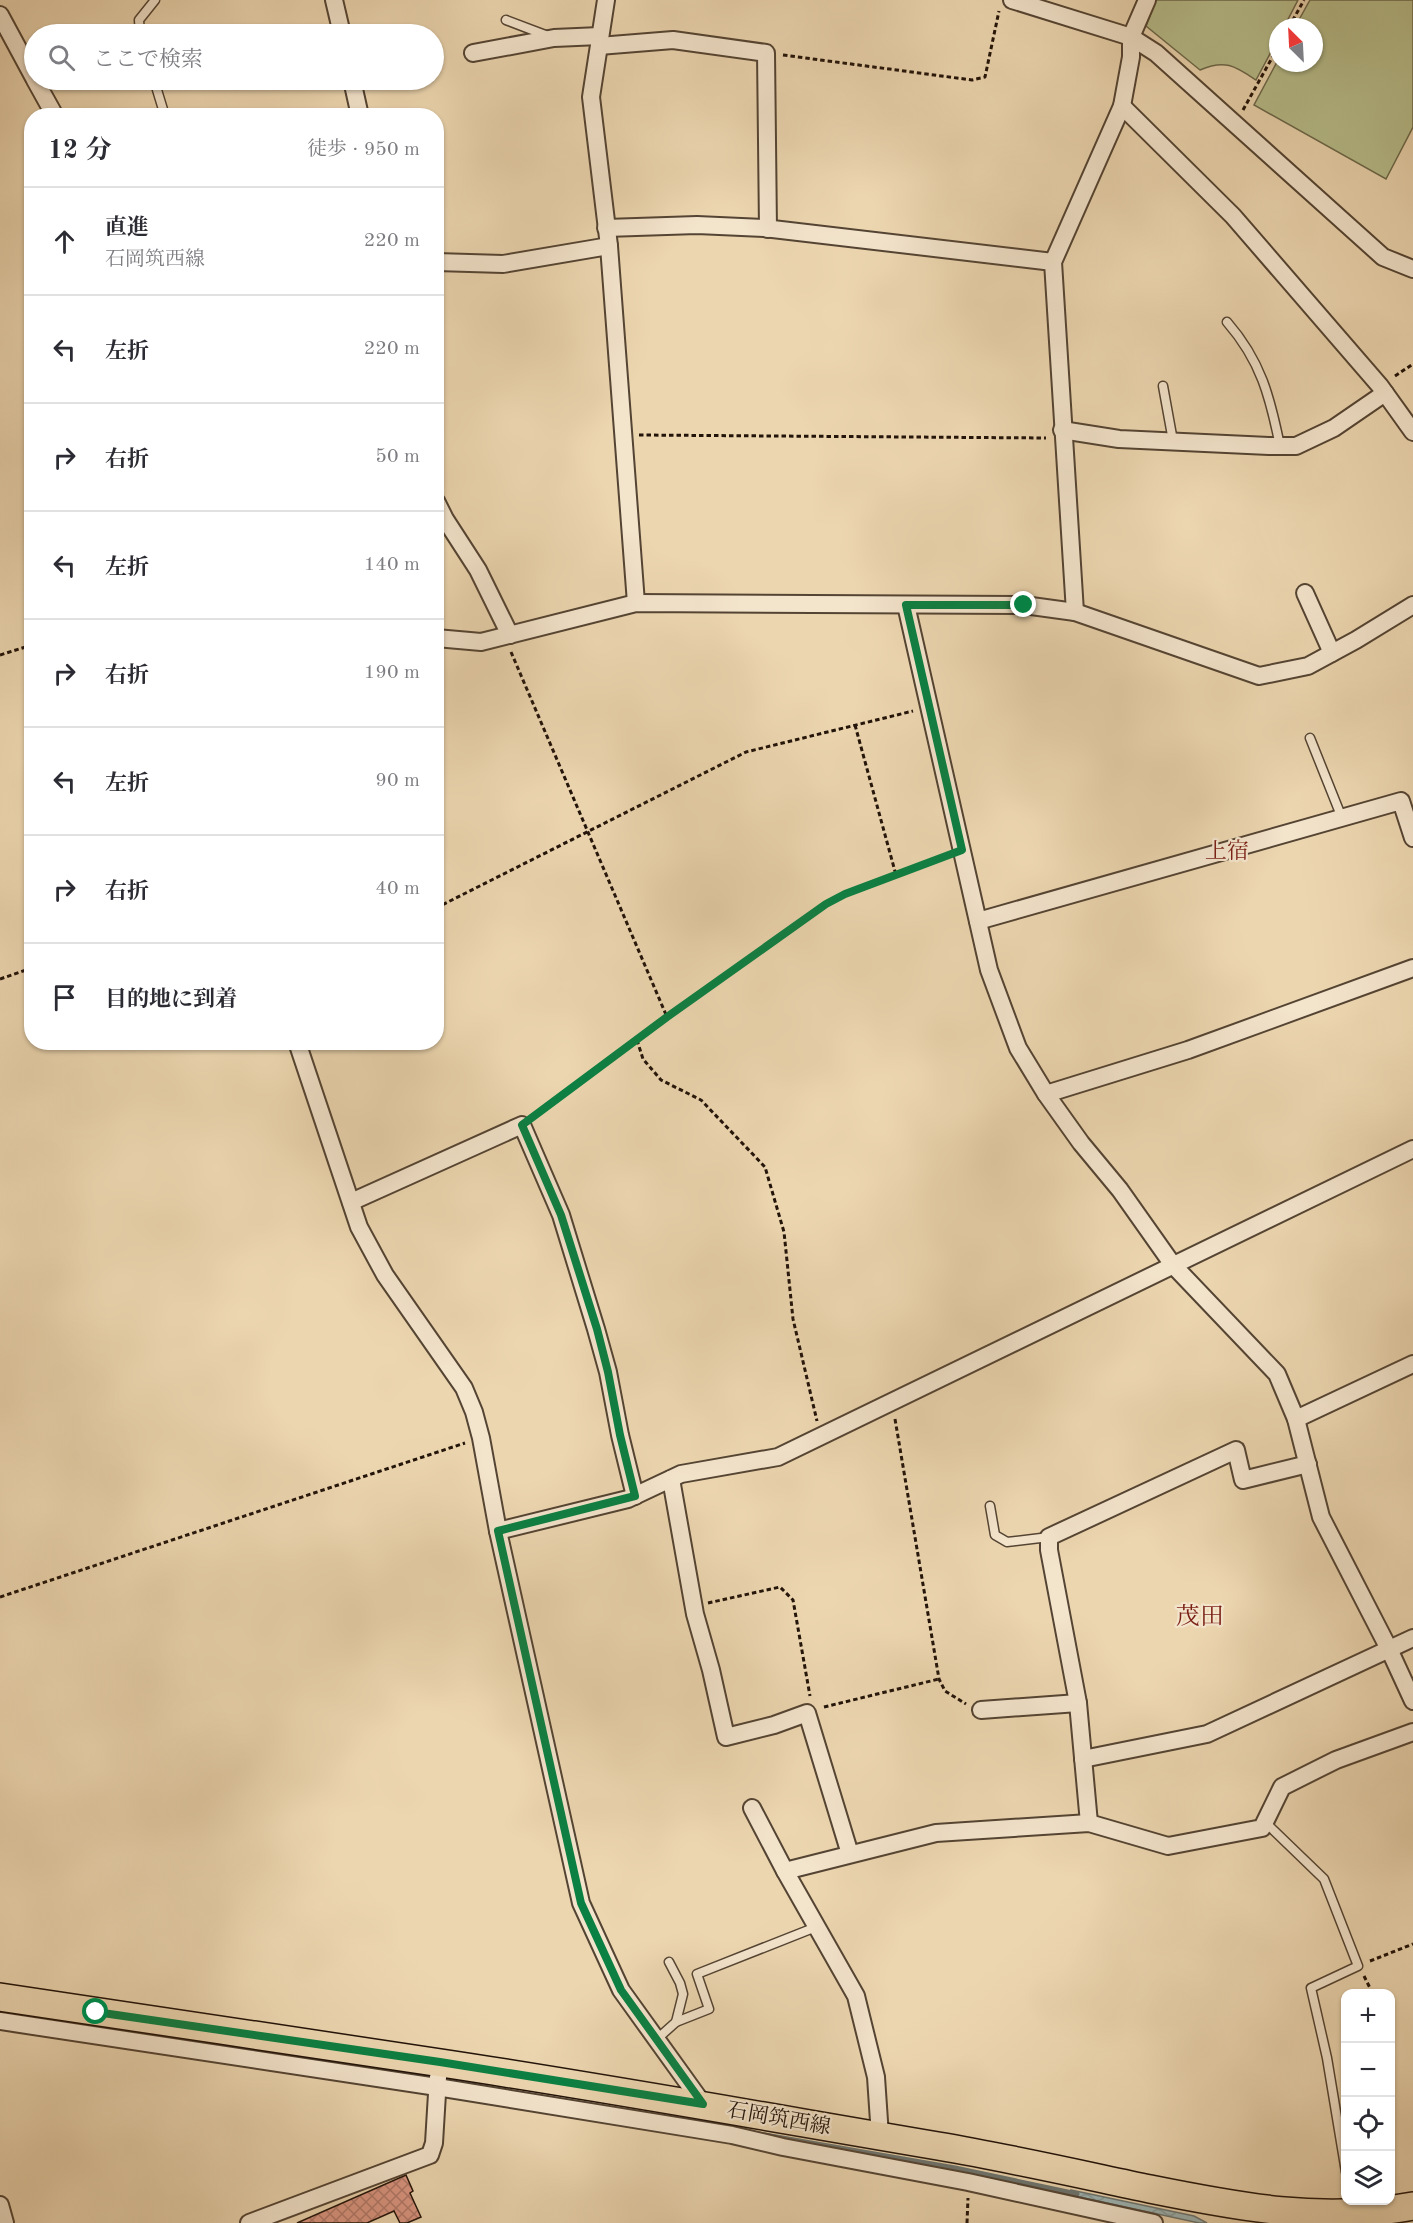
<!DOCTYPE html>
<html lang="ja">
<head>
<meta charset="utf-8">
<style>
	:root { --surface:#fff; --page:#f7f7f7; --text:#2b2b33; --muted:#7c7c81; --line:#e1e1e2 }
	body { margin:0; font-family:"Old Standard TT","Noto Serif JP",serif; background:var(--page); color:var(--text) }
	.controls { position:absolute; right:18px; bottom:18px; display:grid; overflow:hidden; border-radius:12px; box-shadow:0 2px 4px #0004 }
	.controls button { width:54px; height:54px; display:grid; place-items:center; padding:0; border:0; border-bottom:2px solid var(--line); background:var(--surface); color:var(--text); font:30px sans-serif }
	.compass { position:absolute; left:1269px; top:18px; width:54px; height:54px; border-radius:50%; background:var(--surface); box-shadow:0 2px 4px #0004; rotate:336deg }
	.stop { position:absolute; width:18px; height:18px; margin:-14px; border:4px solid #0b8043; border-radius:50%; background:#fff }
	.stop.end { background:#0b8043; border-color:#fff; box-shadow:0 2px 6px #0008 }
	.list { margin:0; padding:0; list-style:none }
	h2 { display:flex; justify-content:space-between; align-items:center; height:78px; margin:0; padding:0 24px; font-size:26px }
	h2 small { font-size:20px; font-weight:400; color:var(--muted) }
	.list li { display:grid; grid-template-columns:39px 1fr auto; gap:18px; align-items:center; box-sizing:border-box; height:108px; padding:0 24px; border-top:2px solid var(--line) }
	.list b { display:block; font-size:22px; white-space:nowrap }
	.list p { margin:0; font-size:20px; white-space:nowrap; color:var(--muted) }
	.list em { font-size:20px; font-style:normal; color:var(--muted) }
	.icon { flex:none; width:33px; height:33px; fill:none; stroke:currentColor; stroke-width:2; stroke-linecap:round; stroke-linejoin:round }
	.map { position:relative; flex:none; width:1413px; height:2223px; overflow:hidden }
	.search { position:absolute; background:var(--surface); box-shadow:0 2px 4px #0004; left:24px; top:24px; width:420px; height:66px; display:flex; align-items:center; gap:15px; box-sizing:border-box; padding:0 21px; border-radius:33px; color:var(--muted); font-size:22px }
	.panel { position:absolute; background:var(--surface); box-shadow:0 2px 4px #0004; left:24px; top:108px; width:420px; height:942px; border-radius:24px }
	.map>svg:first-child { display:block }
	.grass { fill:#b7be8c; stroke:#6c684a; stroke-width:1.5 }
	.water { fill:url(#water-waves); stroke:#6c7571; stroke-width:1.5 }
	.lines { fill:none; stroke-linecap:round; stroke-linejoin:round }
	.stream { stroke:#6c7571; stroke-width:5 }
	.building { fill:url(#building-cross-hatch); stroke:#221309; stroke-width:1.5 }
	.lane-casing { stroke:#544433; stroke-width:11 }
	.street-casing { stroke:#544433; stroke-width:20 }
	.primary-casing { stroke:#221309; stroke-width:30 }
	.path { stroke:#221309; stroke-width:3; stroke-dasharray:4.5 3; stroke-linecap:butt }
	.lane { stroke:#f3e4cc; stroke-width:8 }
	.street { stroke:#f3e4cc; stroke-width:16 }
	.primary { stroke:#ecd6b0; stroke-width:27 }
	.route { stroke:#0b8043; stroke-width:8 }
	.labels { text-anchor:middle; stroke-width:4.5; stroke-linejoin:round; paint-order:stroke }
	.street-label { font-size:21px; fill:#221309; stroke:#f3e4cc }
	.neighbourhood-label { font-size:22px; fill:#7a1f14; stroke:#f3e4cc }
	.quarter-label { font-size:24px; fill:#7a1f14; stroke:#f3e4cc }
</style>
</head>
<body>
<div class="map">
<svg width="1413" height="2223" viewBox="0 0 1413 2223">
	<defs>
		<pattern id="water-waves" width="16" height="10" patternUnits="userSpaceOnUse" patternTransform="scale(1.5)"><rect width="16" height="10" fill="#9db6b6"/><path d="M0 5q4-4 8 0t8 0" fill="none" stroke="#879c9b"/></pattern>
		<pattern id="building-cross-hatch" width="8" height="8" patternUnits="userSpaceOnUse" patternTransform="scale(1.5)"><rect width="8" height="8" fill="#da9581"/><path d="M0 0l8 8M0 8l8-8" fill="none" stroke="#b07868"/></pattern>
	</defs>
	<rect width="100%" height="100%" fill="#ecd6b0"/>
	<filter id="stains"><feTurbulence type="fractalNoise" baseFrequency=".00333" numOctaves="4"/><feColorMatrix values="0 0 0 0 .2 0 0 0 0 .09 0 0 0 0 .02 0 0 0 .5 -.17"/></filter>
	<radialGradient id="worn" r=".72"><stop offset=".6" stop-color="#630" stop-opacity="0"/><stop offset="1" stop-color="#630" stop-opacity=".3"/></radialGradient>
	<g class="grass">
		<path d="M1156,0H1298L1284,27H1278V39L1256,80C1235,66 1225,59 1200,70L1146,26Z"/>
		<path d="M1310,0H1413V127L1386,179L1254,105L1278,60V63H1314V27H1295Z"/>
	</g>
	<path class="water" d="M1071,2190L1194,2216L1207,2223H1199L1070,2195Z"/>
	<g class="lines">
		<path class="stream" d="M765,2135L955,2168L1077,2194"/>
	</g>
	<path class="building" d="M406,2175L413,2191L410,2193L421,2217L407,2223H400L394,2211L367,2223H297Z"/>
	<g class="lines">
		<g class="lane-casing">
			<g id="lane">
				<path d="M506,20L548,36"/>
				<path d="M140,34L139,20L155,0"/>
				<path d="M154,80L165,116"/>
				<path d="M1227,322C1261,361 1270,397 1280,446"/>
				<path d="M1163,386L1173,441"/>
				<path d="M1310,738L1342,818"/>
				<path d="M990,1506L995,1535L1007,1542L1049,1537"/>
				<path d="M1265,1822L1324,1879L1358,1966L1311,1988L1327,2058L1346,2172"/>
				<path d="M676,2022L709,2009L697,1974L816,1927"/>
				<path d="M657,2039L676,2022L683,1994L680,1983L669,1962"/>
			</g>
		</g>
		<g class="street-casing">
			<g id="street">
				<path d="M334,0L342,34"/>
				<path d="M606,0L591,97L609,246L636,603"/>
				<path d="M1012,0L1131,37L1156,53L1383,257L1413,269"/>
				<path d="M0,15L34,78"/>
				<path d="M599,46L673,40L766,53L768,229"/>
				<path d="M473,53L554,38L600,36"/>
				<path d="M35,80L55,116"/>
				<path d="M352,80L360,116"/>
				<path d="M1122,106L1233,216L1380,386L1413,432"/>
				<path d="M606,228L697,225L764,228L1053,262"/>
				<path d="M436,262L503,264L609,246"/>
				<path d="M1062,430L1119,439L1269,446H1296L1334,428L1385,393"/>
				<path d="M436,501L445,519L478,570L510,635"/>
				<path d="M1305,593L1332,653"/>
				<path d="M906,605L989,970L1018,1048L1046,1094L1081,1143L1120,1190L1173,1265L1277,1374L1296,1419L1321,1517L1389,1649L1413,1701"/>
				<path d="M1075,612L1053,262L1122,106L1131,57V37L1147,0"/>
				<path d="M436,638L481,642L636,603L1024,605L1075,612L1259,676L1308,666L1356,640L1413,605"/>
				<path d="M978,921L1401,801L1413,838"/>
				<path d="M297,1042L359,1227L385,1275L464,1388L474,1412L481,1438L498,1531L581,1903L621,1990L703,2104"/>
				<path d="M1046,1094L1188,1050L1413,968"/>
				<path d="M351,1202L522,1125L561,1215L596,1329L608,1372L620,1435L635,1496"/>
				<path d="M1296,1419L1413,1364"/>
				<path d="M671,1479L695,1614L711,1670L726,1737L774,1725L807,1713L850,1854"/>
				<path d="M498,1531L628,1499L681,1474L778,1457L1413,1149"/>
				<path d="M981,1710L1078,1703"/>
				<path d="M1083,1759L1207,1734L1413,1638"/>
				<path d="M752,1808L785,1871L856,1996L876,2077L880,2136"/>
				<path d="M1089,1823L1078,1703L1049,1550V1537L1236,1450L1243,1480L1308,1464"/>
				<path d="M785,1871L936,1833L1089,1823L1168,1846L1262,1828L1282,1787L1336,1760L1413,1732"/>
				<path d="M0,2021L437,2087L732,2135L783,2147L968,2182L1154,2223"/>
				<path d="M0,2205L5,2223"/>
				<path d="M249,2223L430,2155L434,2143L438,2077"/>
			</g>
		</g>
		<g class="primary-casing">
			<path id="primary" d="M0,1997C147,2020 294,2040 441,2063C607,2088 773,2118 938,2146C1009,2158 1079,2174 1150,2189C1239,2207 1322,2223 1413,2206"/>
		</g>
		<g class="path">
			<path d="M1289,27L1304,0"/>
			<path d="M783,55L972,80L985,77L999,11"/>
			<path d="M1243,110L1278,47"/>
			<path d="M1395,376L1413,364"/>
			<path d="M639,435L1046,438"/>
			<path d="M511,652L667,1017"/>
			<path d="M0,655L32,645"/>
			<path d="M855,725L896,875"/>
			<path d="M436,908L746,752L913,711"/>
			<path d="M0,979L32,968"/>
			<path d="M637,1040L643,1059L661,1080L701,1100L765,1167L784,1232L793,1319L817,1421"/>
			<path d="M535,1115L667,1017L826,904L845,894L946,856"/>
			<path d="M895,1419L939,1679L945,1691L966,1704"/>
			<path d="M0,1597L465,1443"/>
			<path d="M708,1603L780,1587L793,1600L810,1696"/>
			<path d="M824,1707L939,1679"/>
			<path d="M1370,1961L1413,1944"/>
			<path d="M1364,1976L1373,1994"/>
			<path d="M1390,2027V2028"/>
			<path d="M967,2223L968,2198"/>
		</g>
		<use href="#lane" class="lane"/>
		<use href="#street" class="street"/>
		<use href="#primary" class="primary"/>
	</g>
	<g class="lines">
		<path class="route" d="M96,2012L440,2062L703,2104L621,1990L581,1903L498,1531L635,1496L620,1435L608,1372L597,1329L561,1215L522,1125L667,1017L826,904L845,894L962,850L906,605H1024"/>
	</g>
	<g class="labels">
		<g class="street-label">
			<text transform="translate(779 2118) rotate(10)" y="7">石岡筑西線</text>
		</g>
		<g class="neighbourhood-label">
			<text x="1227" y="858">上宿</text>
		</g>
		<g class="quarter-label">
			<text x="1200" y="1624">茂田</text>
		</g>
	</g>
	<rect width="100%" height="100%" filter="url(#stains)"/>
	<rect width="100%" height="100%" fill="url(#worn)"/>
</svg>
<div class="controls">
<button>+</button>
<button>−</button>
<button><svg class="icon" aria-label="locate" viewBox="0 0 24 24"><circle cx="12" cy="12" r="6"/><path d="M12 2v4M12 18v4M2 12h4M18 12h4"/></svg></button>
<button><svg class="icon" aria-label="layers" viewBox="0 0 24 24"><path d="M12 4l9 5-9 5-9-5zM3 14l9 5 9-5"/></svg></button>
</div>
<svg class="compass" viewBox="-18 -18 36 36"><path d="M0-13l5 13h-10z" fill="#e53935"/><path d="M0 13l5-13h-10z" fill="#7c7c81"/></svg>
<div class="stop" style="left:96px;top:2012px"></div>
<div class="stop end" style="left:1024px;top:605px"></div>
<div class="search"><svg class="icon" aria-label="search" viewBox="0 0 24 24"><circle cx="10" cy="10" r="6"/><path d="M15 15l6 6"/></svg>ここで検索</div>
<section class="panel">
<h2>12 分<small>徒歩 · 950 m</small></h2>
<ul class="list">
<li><svg class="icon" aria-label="ahead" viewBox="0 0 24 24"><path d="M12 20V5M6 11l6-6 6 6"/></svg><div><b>直進</b><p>石岡筑西線</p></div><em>220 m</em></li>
<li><svg class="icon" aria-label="left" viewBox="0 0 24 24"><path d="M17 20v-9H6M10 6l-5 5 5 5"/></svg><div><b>左折</b></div><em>220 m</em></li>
<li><svg class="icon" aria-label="right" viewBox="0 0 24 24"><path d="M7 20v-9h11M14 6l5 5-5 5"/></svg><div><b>右折</b></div><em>50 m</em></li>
<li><svg class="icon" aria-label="left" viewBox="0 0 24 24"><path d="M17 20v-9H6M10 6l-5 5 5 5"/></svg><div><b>左折</b></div><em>140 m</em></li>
<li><svg class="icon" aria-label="right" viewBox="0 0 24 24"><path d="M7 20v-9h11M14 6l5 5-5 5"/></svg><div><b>右折</b></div><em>190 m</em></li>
<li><svg class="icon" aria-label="left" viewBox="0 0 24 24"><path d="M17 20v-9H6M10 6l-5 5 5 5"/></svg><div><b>左折</b></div><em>90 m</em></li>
<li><svg class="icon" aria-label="right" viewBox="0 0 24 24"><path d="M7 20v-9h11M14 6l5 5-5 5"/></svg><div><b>右折</b></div><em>40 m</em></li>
<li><svg class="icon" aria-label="arrive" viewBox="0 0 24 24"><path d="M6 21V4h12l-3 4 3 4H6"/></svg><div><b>目的地に到着</b></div></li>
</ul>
</section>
</div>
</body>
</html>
